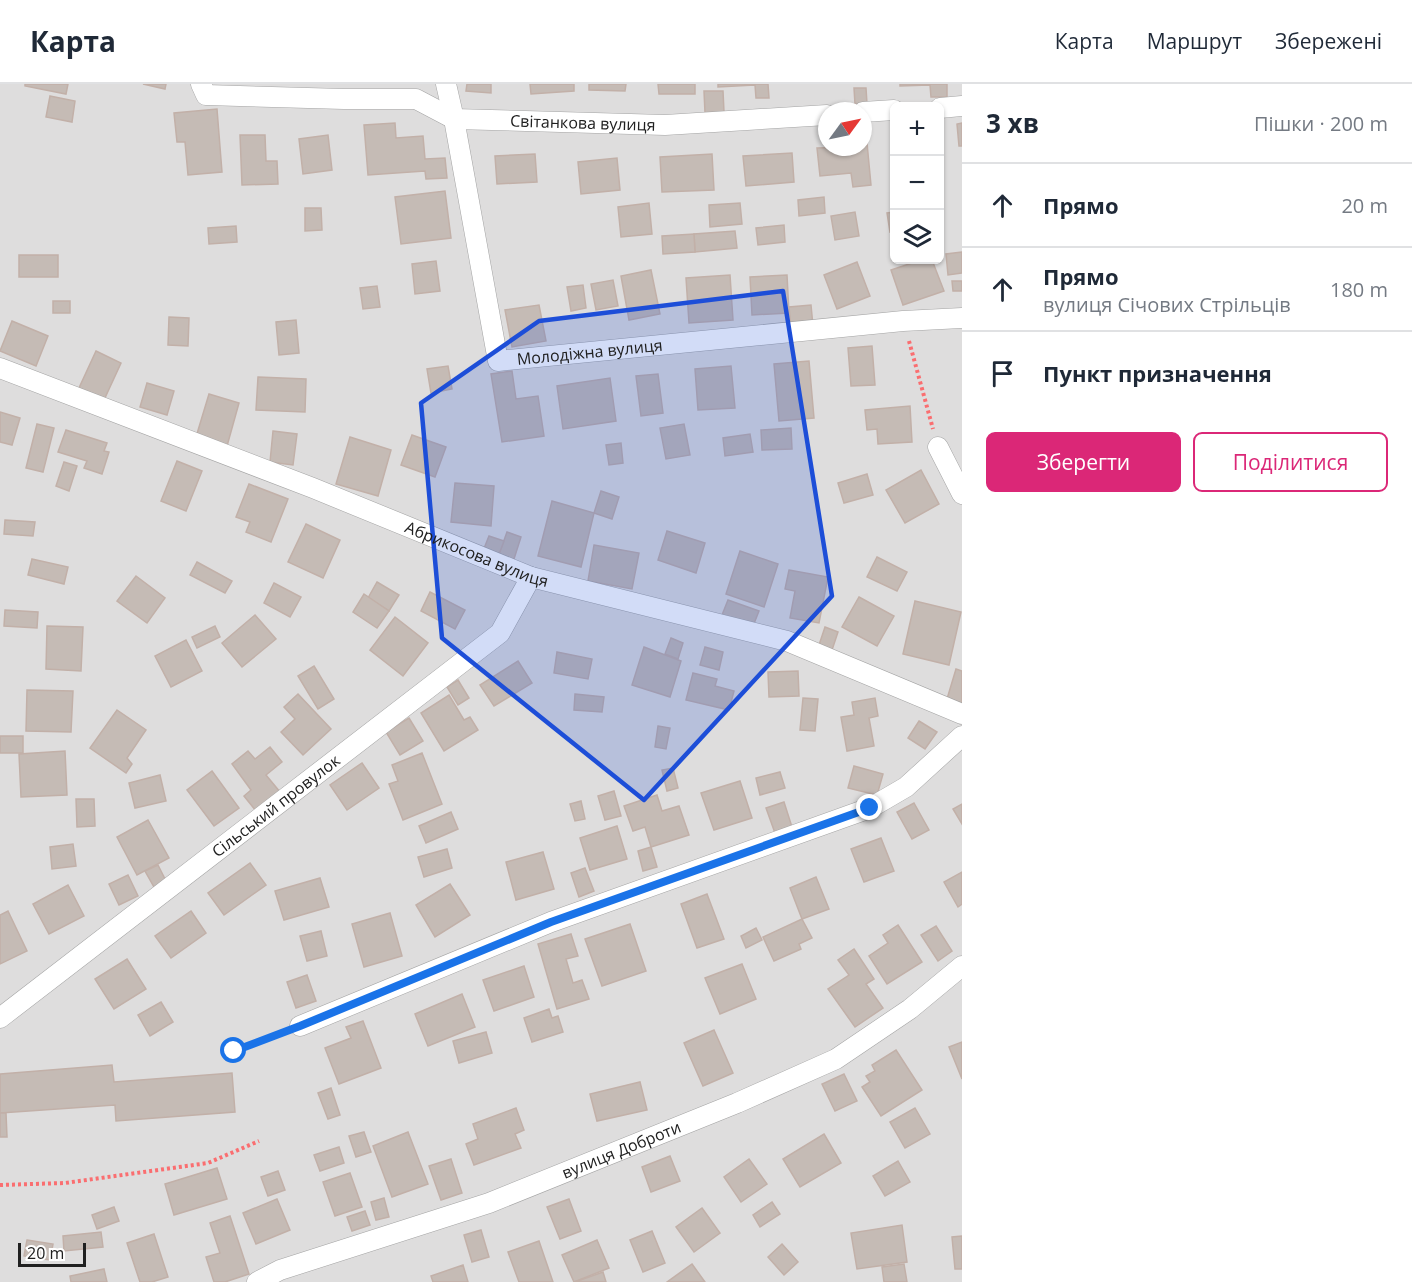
<!DOCTYPE html>
<html lang="uk">
<head>
<meta charset="utf-8">
<style>
	:root { --surface:#fff; --page:#f6f6f7; --text:#1f2937; --muted:#747a83; --line:#e0e1e3; --accent:#db2777 }
	body { margin:0; font-family:"Open Sans",sans-serif; background:var(--page); color:var(--text) }
	.controls { position:absolute; right:18px; top:18px; display:grid; overflow:hidden; border-radius:9px; box-shadow:0 2px 4px #0004 }
	.controls button { width:54px; height:54px; display:grid; place-items:center; padding:0; border:0; border-bottom:2px solid var(--line); background:var(--surface); color:var(--text); font:30px sans-serif }
	.compass { position:absolute; left:818px; top:18px; width:54px; height:54px; border-radius:50%; background:var(--surface); box-shadow:0 2px 4px #0004; rotate:57deg }
	.scale { position:absolute; left:18px; bottom:15px; width:68px; box-sizing:border-box; padding-left:6px; border:3px solid #202020; border-top:0; font-size:16px; line-height:21px; white-space:nowrap; color:#202020; -webkit-text-stroke:4px #fff; paint-order:stroke }
	.stop { position:absolute; width:18px; height:18px; margin:-14px; border:4px solid #1a73e8; border-radius:50%; background:#fff }
	.stop.end { background:#1a73e8; border-color:#fff; box-shadow:0 2px 6px #0008 }
	.list { margin:0; padding:0; list-style:none }
	h2 { display:flex; justify-content:space-between; align-items:center; height:78px; margin:0; padding:0 24px; font-size:26px }
	h2 small { font-size:20px; font-weight:400; color:var(--muted) }
	.list li { display:grid; grid-template-columns:39px 1fr auto; gap:18px; align-items:center; box-sizing:border-box; height:84px; padding:0 24px; border-top:2px solid var(--line) }
	.list b { display:block; font-size:22px; white-space:nowrap }
	.list p { margin:0; font-size:20px; white-space:nowrap; color:var(--muted) }
	.list em { font-size:20px; font-style:normal; color:var(--muted) }
	.actions { display:flex; gap:12px; padding:18px 24px }
	.actions a { flex:1; padding:14px 0; border:2px solid var(--accent); border-radius:9px; text-align:center; font-size:21px; color:var(--accent) }
	.actions .main { background:var(--accent); color:#fff }
	.icon { flex:none; width:33px; height:33px; fill:none; stroke:currentColor; stroke-width:2; stroke-linecap:round; stroke-linejoin:round }
	.map { position:relative; flex:none; width:962px; height:1198px; overflow:hidden }
	header { display:flex; align-items:center; gap:36px; box-sizing:border-box; height:84px; padding:0 30px; background:var(--surface); border-bottom:2px solid var(--line) }
	header strong { font-size:28px }
	nav { display:flex; gap:33px; margin-inline-start:auto; font-size:21px }
	main { display:flex }
	aside { flex:1; background:var(--surface) }
	.map>svg:first-child { display:block }
	.residential { fill:#dedddd; fill-rule:evenodd }
	.building { fill:#c5bbb5; stroke:#c2b0a8; stroke-width:1.5 }
	.lines { fill:none; stroke-linecap:round; stroke-linejoin:round }
	.minor-casing { stroke:#a4a4a4; stroke-width:21 }
	.path { stroke:#fa6e70; stroke-width:4; stroke-dasharray:3 3; stroke-linecap:butt }
	.minor { stroke:#fff; stroke-width:20 }
	.route { stroke:#1a73e8; stroke-width:8 }
	.marked { fill:#1d4ed8; fill-opacity:0.2; stroke:#1d4ed8; stroke-width:4.5; stroke-linejoin:round }
	.labels { text-anchor:middle; stroke-width:6; stroke-linejoin:round; paint-order:stroke }
	.street-label { font-size:16px; fill:#202020; stroke:#fff }
</style>
</head>
<body>
<header>
<strong>Карта</strong>
<nav><a>Карта</a><a>Маршрут</a><a>Збережені</a></nav>
</header>
<main>
<div class="map">
<svg width="962" height="1198" viewBox="0 0 962 1198">
	<rect width="100%" height="100%" fill="#f0ece6"/>
	<path class="residential" d="M0,0H962V1198H0ZM894,22H940V176H894ZM827,27H863V63H827Z"/>
	<g class="building">
		<path d="M25,0H68L66,10L25,2Z"/>
		<path d="M143,0H166L165,5Z"/>
		<path d="M467,0H491V9L466,7Z"/>
		<path d="M530,0H574V7L531,10Z"/>
		<path d="M589,0H626L625,7L589,6Z"/>
		<path d="M658,0H695V10H659Z"/>
		<path d="M718,0H768L769,14H756L755,1L718,3Z"/>
		<path d="M900,0H947V13H931L930,1L900,2Z"/>
		<path d="M854,4H866L867,20H855Z"/>
		<path d="M704,7H723L724,28L705,29Z"/>
		<path d="M50,12L75,17L72,38L46,33Z"/>
		<path d="M217,25L222,88L188,91L185,58H177L174,29Z"/>
		<path d="M395,39L396,54L423,52L425,75L445,74L447,94L426,95L425,87L368,91L364,41Z"/>
		<path d="M962,39V62H959L957,40Z"/>
		<path d="M240,51H265L266,77H277L278,100L242,101Z"/>
		<path d="M328,51L332,86L303,90L299,55Z"/>
		<path d="M867,59L871,101L853,103L851,89L820,92L817,64L863,63V60Z"/>
		<path d="M792,69L794,98L746,102L743,72Z"/>
		<path d="M535,70L537,98L497,100L495,72Z"/>
		<path d="M712,70L714,106L662,108L660,73Z"/>
		<path d="M617,74L620,106L581,110L578,78Z"/>
		<path d="M445,107L451,154L401,160L395,113Z"/>
		<path d="M824,113L825,129L799,132L798,116Z"/>
		<path d="M649,119L652,150L621,153L618,123Z"/>
		<path d="M740,119L742,140L710,143L709,121Z"/>
		<path d="M305,124H321L322,146L305,147Z"/>
		<path d="M855,128L859,152L835,156L831,132Z"/>
		<path d="M894,128V147L890,148L887,129Z"/>
		<path d="M784,141L785,158L758,161L756,144Z"/>
		<path d="M236,142L237,158L209,160L208,144Z"/>
		<path d="M735,147L737,164L695,168L694,150Z"/>
		<path d="M694,150L695,168L663,170L662,152Z"/>
		<path d="M962,168V189L948,191L946,170Z"/>
		<rect x="19" y="171" width="39" height="22"/>
		<path d="M921,176H932L944,207L903,221L891,186Z"/>
		<path d="M436,177L440,207L415,210L412,180Z"/>
		<path d="M857,178L870,212L837,225L824,191Z"/>
		<path d="M651,186L660,230L629,236L621,192Z"/>
		<path d="M730,191L733,236L689,239L686,194Z"/>
		<path d="M787,191L789,229L752,231L750,193Z"/>
		<path d="M613,196L618,222L596,226L591,200Z"/>
		<path d="M952,197H962V207H953Z"/>
		<path d="M583,201L586,224L571,227L567,203Z"/>
		<path d="M377,202L380,223L363,225L360,204Z"/>
		<rect x="53" y="217" width="17" height="12"/>
		<path d="M539,221L546,257L512,263L505,226Z"/>
		<path d="M811,221L813,242L791,244L789,223Z"/>
		<path d="M169,233L189,234L188,262L168,261Z"/>
		<path d="M296,236L299,269L279,271L276,238Z"/>
		<path d="M12,237L48,252L36,282L0,267Z"/>
		<path d="M872,262L875,301L851,302L848,264Z"/>
		<path d="M96,267L121,279L104,316L79,304Z"/>
		<path d="M809,277L814,334L779,337L774,280Z"/>
		<path d="M448,282L452,305L431,309L427,285Z"/>
		<path d="M731,282L735,324L698,326L695,285Z"/>
		<path d="M512,287L516,315L538,312L544,352L502,358L491,290Z"/>
		<path d="M658,290L663,329L641,332L636,292Z"/>
		<path d="M258,293L306,295L305,328L256,326Z"/>
		<path d="M610,294L616,337L563,345L557,302Z"/>
		<path d="M147,299L174,307L167,331L140,323Z"/>
		<path d="M209,310L239,319L227,362L196,353Z"/>
		<path d="M910,322L912,358L878,360L877,345L867,346L865,326Z"/>
		<path d="M0,328L20,334L12,361L0,358Z"/>
		<path d="M37,340L54,344L43,388L26,384Z"/>
		<path d="M684,340L690,371L666,375L660,344Z"/>
		<path d="M791,344L792,365L762,366L761,346Z"/>
		<path d="M66,346L107,359L104,367L109,368L102,390L84,384L87,377L58,368Z"/>
		<path d="M273,347L297,350L293,381L270,378Z"/>
		<path d="M750,350L753,368L725,372L723,354Z"/>
		<path d="M412,351L446,363L435,393L401,381Z"/>
		<path d="M350,353L391,366L378,412L336,400Z"/>
		<path d="M621,359L623,379L609,381L606,361Z"/>
		<path d="M177,377L202,387L186,427L161,417Z"/>
		<path d="M64,378L77,382L69,407L56,402Z"/>
		<path d="M921,386L939,420L905,439L886,406Z"/>
		<path d="M867,390L873,411L844,419L838,399Z"/>
		<path d="M455,399L494,402L491,442L451,438Z"/>
		<path d="M249,400L288,415L271,458L246,448L250,438L236,433Z"/>
		<path d="M601,407L619,413L612,435L594,429Z"/>
		<path d="M552,417L594,429L581,483L538,472Z"/>
		<path d="M5,436L35,438L33,452L4,450Z"/>
		<path d="M306,440L340,456L323,494L288,478Z"/>
		<path d="M667,447L705,459L696,489L658,476Z"/>
		<path d="M507,448L521,453L513,478L498,473Z"/>
		<path d="M489,452L504,457L498,473L483,467Z"/>
		<path d="M594,461L639,469L632,505L588,497Z"/>
		<path d="M740,467L778,480L764,523L726,510Z"/>
		<path d="M877,473L907,488L897,507L867,493Z"/>
		<path d="M32,475L68,483L64,500L28,491Z"/>
		<path d="M197,478L232,497L225,509L190,491Z"/>
		<path d="M789,486L828,493L819,539L790,534L795,507L785,505Z"/>
		<path d="M136,492L165,514L147,539L117,517Z"/>
		<path d="M377,498L399,511L389,527L368,514Z"/>
		<path d="M274,499L301,513L290,533L264,519Z"/>
		<path d="M430,508L465,526L455,545L421,527Z"/>
		<path d="M364,510L389,527L377,544L353,528Z"/>
		<path d="M859,513L894,532L877,562L842,543Z"/>
		<path d="M728,516L759,527L753,542L722,531Z"/>
		<path d="M915,517L961,528L949,581L903,570Z"/>
		<path d="M5,526L38,528L37,544L4,542Z"/>
		<path d="M255,531L276,555L242,583L222,559Z"/>
		<path d="M395,533L428,559L403,592L370,566Z"/>
		<path d="M47,542L83,543L81,587L46,585Z"/>
		<path d="M215,542L220,553L197,564L192,553Z"/>
		<path d="M825,543L838,548L832,566L819,561Z"/>
		<path d="M671,554L683,559L678,575L665,570Z"/>
		<path d="M186,556L202,587L171,603L155,572Z"/>
		<path d="M644,563L681,577L670,613L632,601Z"/>
		<path d="M705,563L723,568L719,586L700,581Z"/>
		<path d="M557,568L592,575L588,595L554,589Z"/>
		<path d="M518,577L532,599L494,622L480,601Z"/>
		<path d="M314,582L334,615L318,625L298,592Z"/>
		<path d="M956,585L962,587V619L947,615Z"/>
		<path d="M798,587L799,612L769,613L768,588Z"/>
		<path d="M693,589L717,595L715,602L734,607L729,626L686,616Z"/>
		<path d="M458,596L469,614L458,621L447,603Z"/>
		<path d="M27,606L73,607L71,648L26,647Z"/>
		<path d="M298,610L331,645L303,671L281,648L295,635L284,623Z"/>
		<path d="M575,610L604,613L602,628L574,626Z"/>
		<path d="M449,611L464,636L470,633L478,646L444,667L421,629Z"/>
		<path d="M803,614L818,615L815,647L800,646Z"/>
		<path d="M875,614L878,632L869,634L874,662L847,667L841,633L854,631L852,618Z"/>
		<path d="M117,626L146,646L127,674L132,680L126,689L90,664Z"/>
		<path d="M409,634L423,657L400,671L386,648Z"/>
		<path d="M919,637L937,648L925,665L908,654Z"/>
		<path d="M658,642L670,644L666,665L655,663Z"/>
		<rect x="0" y="652" width="23" height="17"/>
		<path d="M270,663L282,678L266,691L280,708L256,727L244,712L251,706L232,680L248,667L255,675Z"/>
		<path d="M65,667L67,711L21,713L19,670Z"/>
		<path d="M422,669L442,720L403,736L389,700L398,697L392,681Z"/>
		<path d="M362,679L379,704L347,726L330,701Z"/>
		<path d="M854,682L883,690L877,711L848,704Z"/>
		<path d="M673,684L678,704L667,707L662,686Z"/>
		<path d="M212,687L239,724L214,742L187,706Z"/>
		<path d="M780,688L785,704L760,711L756,694Z"/>
		<path d="M160,691L166,717L135,724L129,699Z"/>
		<path d="M740,697L752,734L714,746L701,709Z"/>
		<path d="M614,707L621,732L605,736L598,712Z"/>
		<path d="M657,711L662,727L679,722L689,751L651,763L645,743L633,747L624,722Z"/>
		<path d="M76,715H94L95,742L77,743Z"/>
		<path d="M581,717L585,735L575,737L570,720Z"/>
		<path d="M784,718L792,743L775,749L766,724Z"/>
		<path d="M914,719L929,746L912,755L897,728Z"/>
		<path d="M962,720V740L953,725Z"/>
		<path d="M451,728L458,745L426,759L419,742Z"/>
		<path d="M148,736L169,774L137,791L117,753Z"/>
		<path d="M617,742L627,775L590,786L580,754Z"/>
		<path d="M881,754L894,787L864,798L851,765Z"/>
		<path d="M73,760L76,782L52,785L50,763Z"/>
		<path d="M651,763L657,783L643,787L638,767Z"/>
		<path d="M447,765L452,784L424,793L418,773Z"/>
		<path d="M543,768L554,805L516,816L506,778Z"/>
		<path d="M250,779L266,801L224,831L208,809Z"/>
		<path d="M158,781L166,797L154,803L145,787Z"/>
		<path d="M585,784L594,807L579,813L571,789Z"/>
		<path d="M962,788V820L958,823L944,798Z"/>
		<path d="M128,791L138,812L119,821L109,800Z"/>
		<path d="M816,793L829,825L802,835L790,804Z"/>
		<path d="M320,794L329,823L284,836L275,807Z"/>
		<path d="M450,800L470,831L435,853L416,821Z"/>
		<path d="M68,801L84,832L49,850L33,820Z"/>
		<path d="M707,810L724,855L697,864L681,820Z"/>
		<path d="M8,827L27,867L0,880V831Z"/>
		<path d="M191,827L206,849L171,874L155,852Z"/>
		<path d="M390,829L402,872L364,883L352,840Z"/>
		<path d="M802,835L812,854L799,860L801,865L774,877L763,853Z"/>
		<path d="M630,840L646,887L602,902L585,855Z"/>
		<path d="M898,841L922,878L887,900L869,872L888,859L883,851Z"/>
		<path d="M936,842L952,867L938,877L921,851Z"/>
		<path d="M756,844L762,856L746,864L741,852Z"/>
		<path d="M321,847L327,872L307,877L300,852Z"/>
		<path d="M571,850L578,872L566,875L573,899L582,896L589,915L557,925L538,860Z"/>
		<path d="M854,865L874,895L866,900L883,924L855,943L828,905L849,891L838,876Z"/>
		<path d="M127,875L146,905L114,925L95,895Z"/>
		<path d="M742,880L756,915L720,930L705,894Z"/>
		<path d="M524,882L534,913L494,927L483,896Z"/>
		<path d="M307,891L316,917L296,924L287,898Z"/>
		<path d="M462,910L475,943L428,962L415,930Z"/>
		<path d="M161,918L173,938L150,952L138,931Z"/>
		<path d="M549,925L552,934L558,932L563,948L532,958L524,934Z"/>
		<path d="M363,937L381,984L339,1000L325,964L351,954L346,943Z"/>
		<path d="M714,946L733,989L703,1002L684,959Z"/>
		<path d="M486,948L492,969L459,979L453,957Z"/>
		<path d="M962,958V995L949,963Z"/>
		<path d="M896,966L922,1006L881,1032L862,1003L870,998L866,992L875,987L872,981Z"/>
		<path d="M112,981L114,998L232,989L235,1028L116,1037L115,1021L0,1029V990Z"/>
		<path d="M844,990L857,1017L835,1027L822,1000Z"/>
		<path d="M640,998L647,1026L597,1037L590,1010Z"/>
		<path d="M331,1004L340,1031L328,1035L318,1009Z"/>
		<path d="M516,1024L524,1046L515,1050L521,1064L474,1081L466,1060L478,1055L473,1040Z"/>
		<path d="M915,1024L930,1050L905,1064L890,1038Z"/>
		<path d="M0,1029H6L7,1053H0Z"/>
		<path d="M364,1048L371,1068L356,1073L349,1052Z"/>
		<path d="M408,1048L428,1100L392,1113L373,1062Z"/>
		<path d="M824,1050L841,1079L800,1103L783,1075Z"/>
		<path d="M339,1063L344,1079L320,1087L314,1071Z"/>
		<path d="M670,1072L680,1097L651,1108L642,1083Z"/>
		<path d="M451,1075L462,1109L441,1116L429,1082Z"/>
		<path d="M749,1075L767,1100L741,1118L724,1093Z"/>
		<path d="M898,1077L910,1098L885,1112L873,1092Z"/>
		<path d="M217,1084L227,1115L174,1131L165,1100Z"/>
		<path d="M278,1087L285,1106L268,1112L261,1093Z"/>
		<path d="M350,1089L362,1123L335,1132L323,1098Z"/>
		<path d="M384,1114L389,1133L376,1136L371,1118Z"/>
		<path d="M277,1115L290,1146L256,1160L243,1129Z"/>
		<path d="M569,1115L581,1147L560,1155L547,1123Z"/>
		<path d="M772,1118L780,1130L760,1143L753,1131Z"/>
		<path d="M114,1123L119,1137L97,1145L92,1131Z"/>
		<path d="M702,1124L720,1149L694,1168L676,1143Z"/>
		<path d="M365,1127L370,1141L352,1147L347,1133Z"/>
		<path d="M230,1132L249,1190L225,1198H214L206,1173L220,1169L210,1139Z"/>
		<path d="M902,1141L907,1178L857,1185L851,1149Z"/>
		<path d="M481,1146L489,1173L472,1178L464,1151Z"/>
		<path d="M652,1147L665,1179L643,1188L630,1156Z"/>
		<path d="M101,1148L103,1163L64,1167L63,1152Z"/>
		<path d="M154,1150L168,1193L152,1198H140L127,1159Z"/>
		<path d="M962,1152V1185H955L952,1153Z"/>
		<path d="M27,1156L53,1160L50,1176L24,1172Z"/>
		<path d="M597,1156L609,1184L574,1198L562,1171Z"/>
		<path d="M539,1157L553,1198H519L508,1168Z"/>
		<path d="M782,1160L798,1178L784,1191L768,1173Z"/>
		<path d="M692,1180L705,1198H667Z"/>
		<path d="M904,1180L907,1198H884L882,1183Z"/>
		<path d="M463,1181L468,1198H433L431,1192Z"/>
		<path d="M104,1185L107,1198H71L70,1192Z"/>
		<path d="M603,1188L606,1198H575Z"/>
	</g>
	<g class="lines">
		<g class="minor-casing">
			<g id="minor">
				<path id="s1" d="M201,0L206,11L344,15H416L454,35L665,41L827,31"/>
				<path id="s2" d="M446,0L454,35L498,277L903,237L962,234"/>
				<path d="M940,24L962,22"/>
				<path d="M863,28L894,26"/>
				<path id="s3" d="M0,284L313,404L531,493L787,557L962,630"/>
				<path d="M938,363L962,410"/>
				<path id="s4" d="M0,934L500,549L531,493"/>
				<path d="M300,942L551,838L870,724L906,703L962,652"/>
				<path id="s5" d="M257,1198L280,1186L489,1119L737,1019L836,975L910,925L962,882"/>
			</g>
		</g>
		<g class="path">
			<path d="M909,257L933,345"/>
			<path d="M234,967L284,948"/>
			<path d="M0,1101L65,1099L208,1079L259,1057"/>
		</g>
		<use href="#minor" class="minor"/>
	</g>
	<g class="lines">
		<path class="route" d="M234,967L300,942L551,838L870,724"/>
	</g>
	<path class="marked" d="M783,207L832,512L644,716L442,554L421,319L539,237Z"/>
	<g class="labels">
		<g class="street-label">
			<text dy="6" stroke="none"><textPath href="#s1" startOffset="394">Світанкова вулиця</textPath></text>
			<text dy="6" stroke="none"><textPath href="#s2" startOffset="374">Молодіжна вулиця</textPath></text>
			<text dy="6" stroke="none"><textPath href="#s3" startOffset="512">Абрикосова вулиця</textPath></text>
			<text dy="6" stroke="none"><textPath href="#s4" startOffset="348">Сільський провулок</textPath></text>
			<text dy="6" stroke="none"><textPath href="#s5" startOffset="388">вулиця Доброти</textPath></text>
		</g>
	</g>
</svg>
<div class="controls">
<button>+</button>
<button>−</button>
<button><svg class="icon" aria-label="layers" viewBox="0 0 24 24"><path d="M12 4l9 5-9 5-9-5zM3 14l9 5 9-5"/></svg></button>
</div>
<svg class="compass" viewBox="-18 -18 36 36"><path d="M0-13l5 13h-10z" fill="#e53935"/><path d="M0 13l5-13h-10z" fill="#747a83"/></svg>
<div class="scale">20 m</div>
<div class="stop" style="left:234px;top:967px"></div>
<div class="stop end" style="left:870px;top:724px"></div>
</div>
<aside>
<h2>3 хв<small>Пішки · 200 m</small></h2>
<ul class="list">
<li><svg class="icon" aria-label="ahead" viewBox="0 0 24 24"><path d="M12 20V5M6 11l6-6 6 6"/></svg><div><b>Прямо</b></div><em>20 m</em></li>
<li><svg class="icon" aria-label="ahead" viewBox="0 0 24 24"><path d="M12 20V5M6 11l6-6 6 6"/></svg><div><b>Прямо</b><p>вулиця Січових Стрільців</p></div><em>180 m</em></li>
<li><svg class="icon" aria-label="arrive" viewBox="0 0 24 24"><path d="M6 21V4h12l-3 4 3 4H6"/></svg><div><b>Пункт призначення</b></div></li>
</ul>
<div class="actions"><a class="main">Зберегти</a><a>Поділитися</a></div>
</aside>
</main>
</body>
</html>
